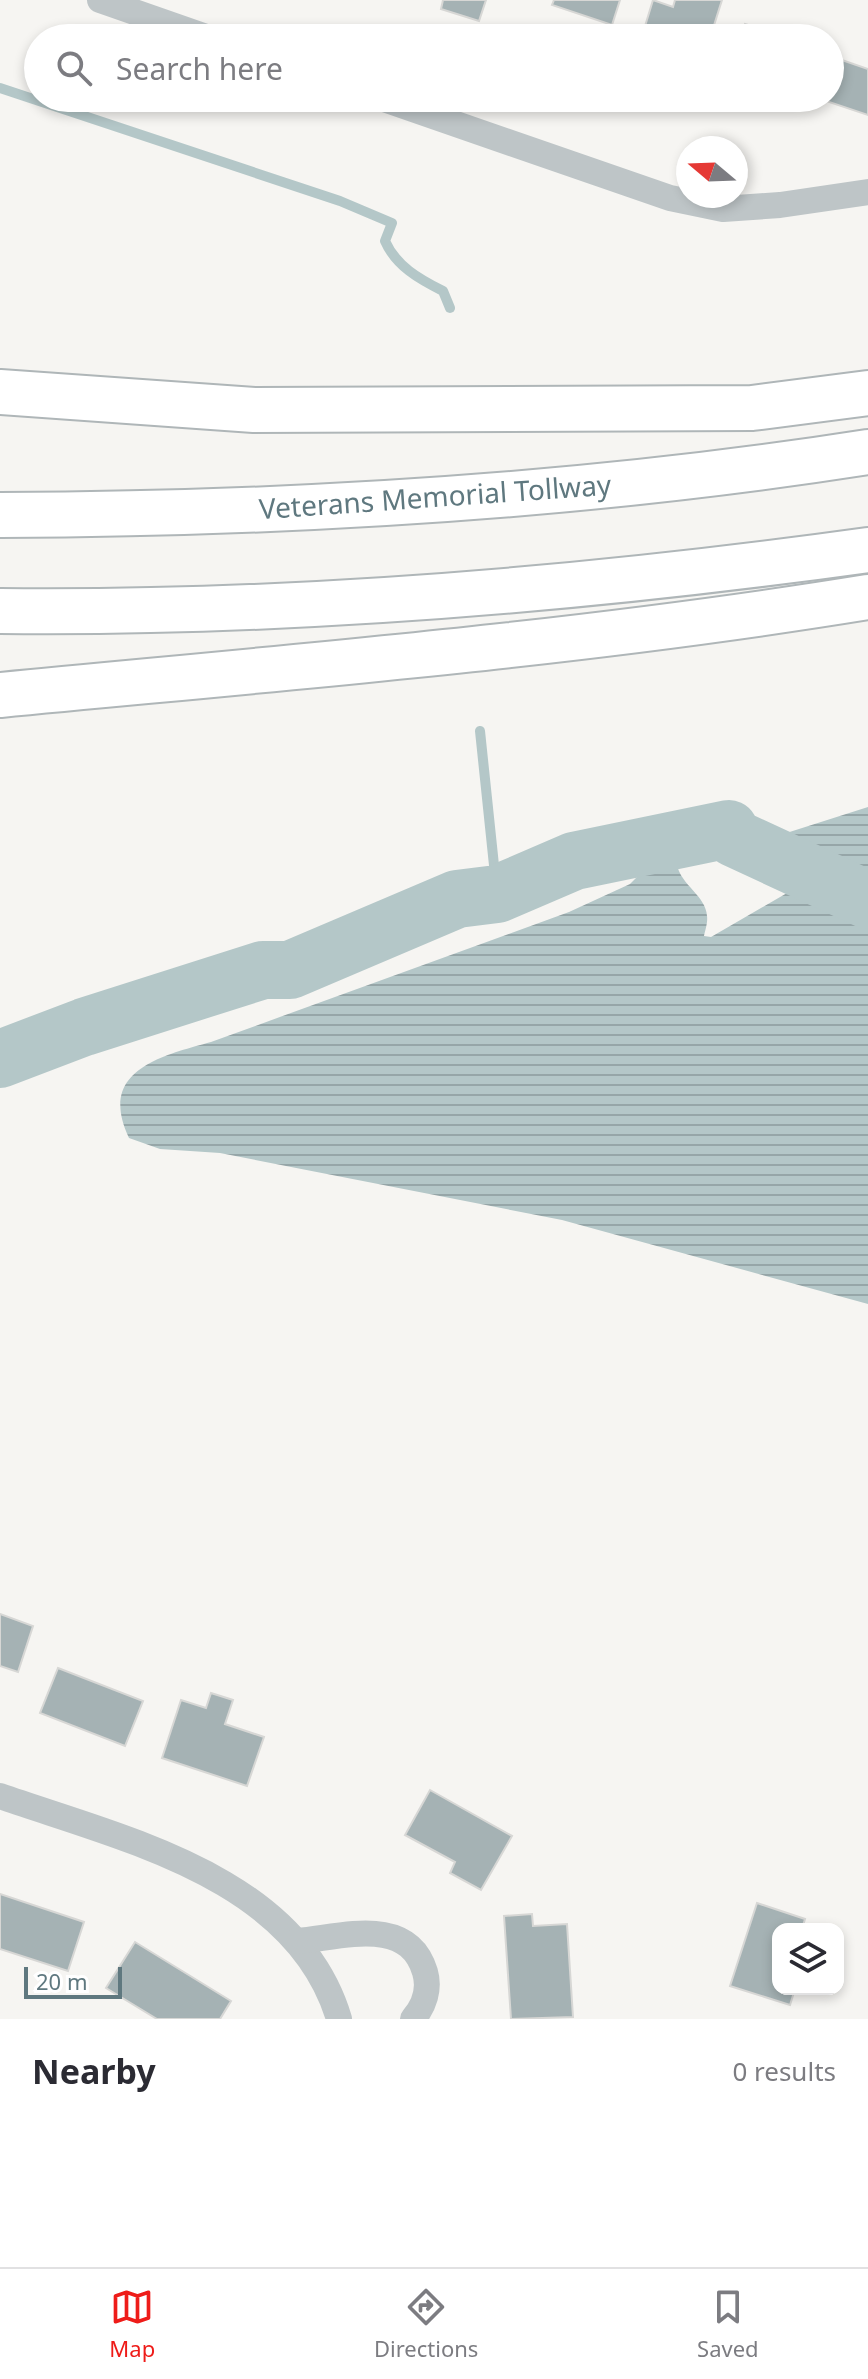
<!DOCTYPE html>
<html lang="en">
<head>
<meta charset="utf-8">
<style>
	:root { --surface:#fff; --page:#f2f2f3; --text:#2b2b33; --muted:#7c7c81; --line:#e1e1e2; --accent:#ee1c19 }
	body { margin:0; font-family:"Noto Sans",sans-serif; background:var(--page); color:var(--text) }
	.controls { position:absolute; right:24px; bottom:24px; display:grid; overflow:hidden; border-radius:16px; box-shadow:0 4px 12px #0003 }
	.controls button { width:72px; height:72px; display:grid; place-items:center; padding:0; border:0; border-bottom:2px solid var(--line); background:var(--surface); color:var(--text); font:40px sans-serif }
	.compass { position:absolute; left:676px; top:136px; width:72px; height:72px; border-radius:50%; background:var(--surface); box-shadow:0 4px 12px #0003; rotate:289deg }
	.scale { position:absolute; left:24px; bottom:20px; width:98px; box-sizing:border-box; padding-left:8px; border:4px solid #5f787f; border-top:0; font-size:22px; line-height:28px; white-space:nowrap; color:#5f787f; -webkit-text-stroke:6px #fff; paint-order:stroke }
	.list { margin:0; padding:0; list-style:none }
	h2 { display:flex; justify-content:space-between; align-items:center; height:104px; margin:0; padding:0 32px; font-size:34px }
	h2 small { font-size:26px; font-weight:400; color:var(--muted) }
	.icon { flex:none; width:44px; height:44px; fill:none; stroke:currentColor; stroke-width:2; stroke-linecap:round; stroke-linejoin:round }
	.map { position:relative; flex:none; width:868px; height:2019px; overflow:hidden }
	.search { position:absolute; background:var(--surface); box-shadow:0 4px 12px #0003; left:24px; right:24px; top:24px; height:88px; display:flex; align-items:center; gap:20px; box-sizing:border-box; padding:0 28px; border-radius:44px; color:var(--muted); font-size:30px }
	.sheet { height:248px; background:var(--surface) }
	nav { display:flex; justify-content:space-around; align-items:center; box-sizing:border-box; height:112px; border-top:2px solid var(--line); background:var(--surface); font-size:22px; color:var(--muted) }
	nav a { display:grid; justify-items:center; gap:4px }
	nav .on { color:var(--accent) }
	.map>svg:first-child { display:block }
	.water { fill:url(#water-rules); fill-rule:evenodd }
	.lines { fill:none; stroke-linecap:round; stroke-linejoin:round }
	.stream { stroke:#b4c7c8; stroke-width:10 }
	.river { stroke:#b4c7c8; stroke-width:58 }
	.building { fill:#a5b2b4; stroke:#d7d7d5; stroke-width:2 }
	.motorway-casing { stroke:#afb6b8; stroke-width:48 }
	.minor { stroke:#bec5c7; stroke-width:26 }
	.motorway { stroke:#fff; stroke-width:44 }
	.labels { text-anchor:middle; stroke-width:8; stroke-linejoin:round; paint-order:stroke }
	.street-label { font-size:28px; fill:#5f787f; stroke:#fff }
</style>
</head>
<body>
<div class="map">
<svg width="868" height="2019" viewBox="0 0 868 2019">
	<defs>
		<pattern id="water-rules" width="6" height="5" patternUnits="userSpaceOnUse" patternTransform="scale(2)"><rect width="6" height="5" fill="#b4c7c8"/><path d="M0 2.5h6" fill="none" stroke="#96a6a8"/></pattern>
	</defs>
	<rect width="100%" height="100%" fill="#f6f5f2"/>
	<path class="water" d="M868,807V1304L562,1220L220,1153L160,1149L129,1138C97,1071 160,1056 211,1042L569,912L630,884L676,838L690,816L729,829L734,837L777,836ZM712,852L753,864L787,887V893L711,937L704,936C705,931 708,922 707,916C706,896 681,885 677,865L687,856Z"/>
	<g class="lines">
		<g class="stream">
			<path d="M0,88L340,201L392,223L385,241C396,266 419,279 443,291L450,308"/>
			<path d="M480,731L497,894"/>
		</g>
		<path class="river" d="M0,1059L84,1027L263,970H290L457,899L497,894L574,861L729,829L734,838L868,900"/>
	</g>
	<g class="building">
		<path d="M443,0H486L479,21L441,9Z"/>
		<path d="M554,0H620L612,25L552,5Z"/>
		<path d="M653,0L673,7L675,0H722L710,38H648L642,36Z"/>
		<path d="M745,24L788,38H740Z"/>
		<path d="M839,59L868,69V115L826,101L830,98Z"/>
		<path d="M0,1614L33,1626L18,1672L0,1666Z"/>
		<path d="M58,1668L143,1701L125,1746L40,1713Z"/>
		<path d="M211,1693L233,1700L225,1724L264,1737L247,1786L162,1758L181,1700L206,1708Z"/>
		<path d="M430,1790L512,1836L481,1890L450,1873L455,1862L405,1835Z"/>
		<path d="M0,1894L84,1922L68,1971L0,1949Z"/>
		<path d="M757,1903L805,1919L802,1929H778V1989H795L790,2005L730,1986Z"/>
		<path d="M532,1914L533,1926L567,1924L573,2017L511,2019L504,1916Z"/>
		<path d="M135,1942L231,2001L220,2019H157L106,1988Z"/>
	</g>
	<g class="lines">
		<g class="motorway-casing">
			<g id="motorway">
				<path d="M0,392L254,410L752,408L868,393"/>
				<path d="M0,515C290,514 581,497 868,452"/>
				<path d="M0,611C291,614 580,590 868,550"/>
				<path d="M0,695C290,667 580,644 868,597"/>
			</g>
		</g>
		<g class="minor">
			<path d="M100,0L209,38"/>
			<path d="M381,98L670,198L723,209L780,205L868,192"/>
			<path d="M0,1796C123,1839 297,1877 339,2019"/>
			<path d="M298,1941C342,1937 408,1915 425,1972C430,1989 424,2006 413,2019"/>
		</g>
		<use href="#motorway" class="motorway"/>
	</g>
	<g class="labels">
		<g class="street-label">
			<text transform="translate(435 497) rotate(-4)" y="10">Veterans Memorial Tollway</text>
		</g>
	</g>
</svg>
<div class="controls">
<button><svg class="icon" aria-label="layers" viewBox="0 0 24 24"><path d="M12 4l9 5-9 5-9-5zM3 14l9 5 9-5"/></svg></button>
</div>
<svg class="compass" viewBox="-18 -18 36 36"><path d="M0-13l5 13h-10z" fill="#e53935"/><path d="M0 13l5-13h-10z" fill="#7c7c81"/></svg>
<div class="scale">20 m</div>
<div class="search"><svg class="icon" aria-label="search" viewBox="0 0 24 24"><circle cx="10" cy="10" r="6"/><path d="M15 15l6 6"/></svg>Search here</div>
</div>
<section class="sheet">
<h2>Nearby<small>0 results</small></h2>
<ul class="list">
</ul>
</section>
<nav>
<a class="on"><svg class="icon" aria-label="map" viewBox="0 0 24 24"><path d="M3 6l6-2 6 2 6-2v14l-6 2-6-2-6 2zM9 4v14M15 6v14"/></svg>Map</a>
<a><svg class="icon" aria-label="directions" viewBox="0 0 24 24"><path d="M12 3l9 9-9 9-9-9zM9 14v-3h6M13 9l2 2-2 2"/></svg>Directions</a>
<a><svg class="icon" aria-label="saved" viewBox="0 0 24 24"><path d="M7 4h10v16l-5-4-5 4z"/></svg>Saved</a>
</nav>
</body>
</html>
